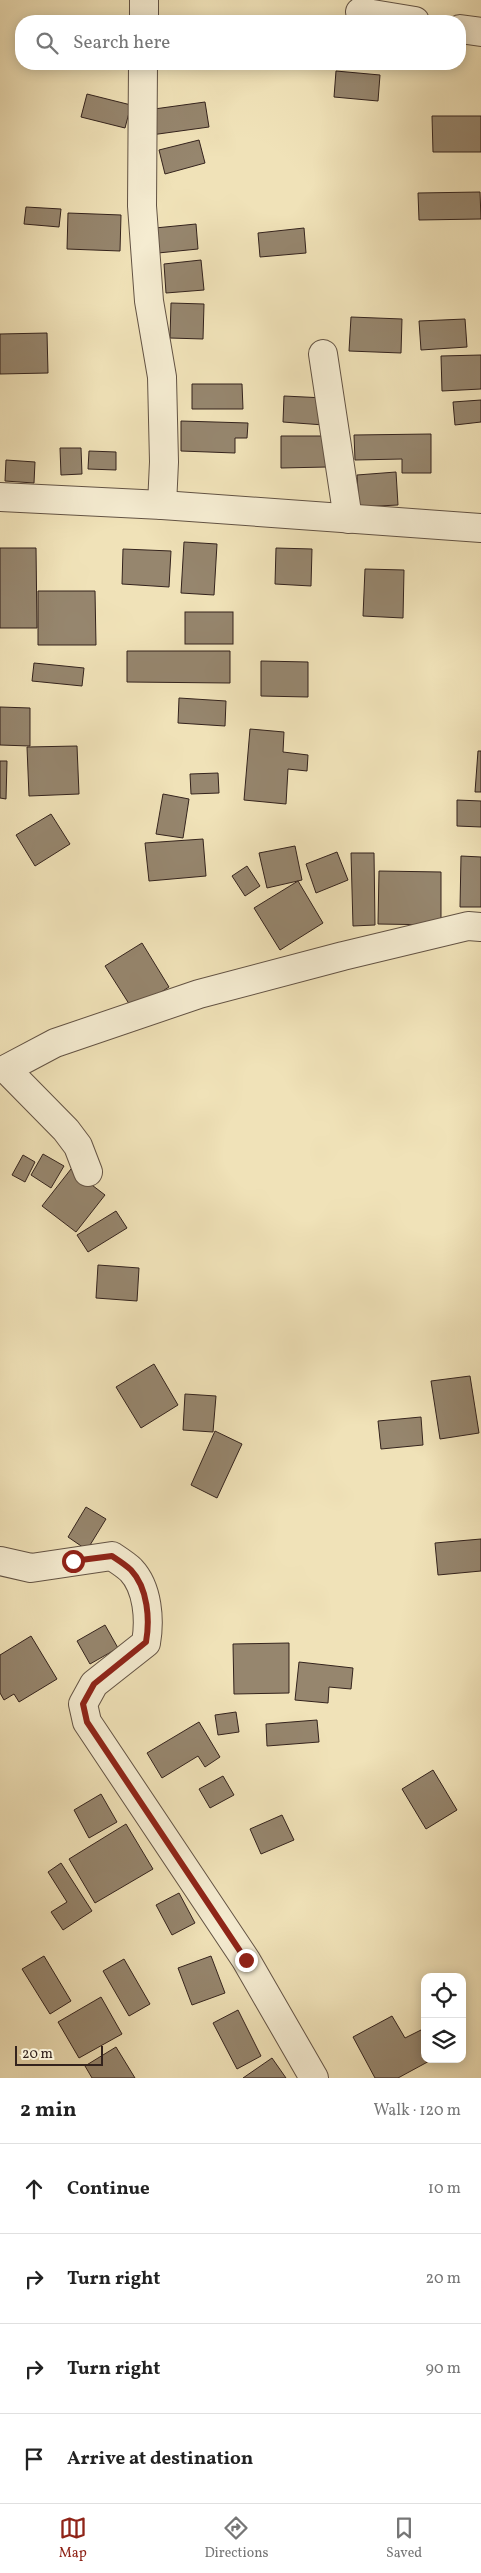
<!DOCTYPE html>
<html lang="en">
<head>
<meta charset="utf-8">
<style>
	:root { --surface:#fff; --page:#f6f6f6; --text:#222; --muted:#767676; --line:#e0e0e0; --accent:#8f2418 }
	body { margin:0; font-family:Vollkorn,serif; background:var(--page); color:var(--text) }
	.controls { position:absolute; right:15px; bottom:15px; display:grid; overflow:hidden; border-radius:10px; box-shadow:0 2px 12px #0003 }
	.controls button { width:45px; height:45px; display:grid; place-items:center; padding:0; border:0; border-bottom:1px solid var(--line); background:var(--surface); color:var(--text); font:25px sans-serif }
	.scale { position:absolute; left:15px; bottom:12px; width:88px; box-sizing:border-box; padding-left:5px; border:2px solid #34231d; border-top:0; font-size:14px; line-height:18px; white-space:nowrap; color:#34231d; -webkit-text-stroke:4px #f5ecd1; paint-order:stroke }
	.stop { position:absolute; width:15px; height:15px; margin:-11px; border:4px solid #8f2418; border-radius:50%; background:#fff }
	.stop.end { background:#8f2418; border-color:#fff; box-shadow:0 1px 5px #0008 }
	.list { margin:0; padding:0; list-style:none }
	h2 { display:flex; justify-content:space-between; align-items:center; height:65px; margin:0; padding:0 20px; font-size:21px }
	h2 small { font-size:16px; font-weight:400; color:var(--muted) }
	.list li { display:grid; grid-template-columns:32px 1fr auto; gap:15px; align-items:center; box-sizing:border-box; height:90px; padding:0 20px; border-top:1px solid var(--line) }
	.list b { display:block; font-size:19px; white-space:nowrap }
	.list em { font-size:16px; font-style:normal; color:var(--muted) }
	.icon { flex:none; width:28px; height:28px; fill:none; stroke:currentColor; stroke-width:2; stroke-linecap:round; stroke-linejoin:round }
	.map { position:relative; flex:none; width:481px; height:2078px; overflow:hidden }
	.search { position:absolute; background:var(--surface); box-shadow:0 2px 12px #0003; left:15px; right:15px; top:15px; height:55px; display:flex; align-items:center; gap:12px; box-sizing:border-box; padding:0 18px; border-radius:20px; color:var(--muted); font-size:19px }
	.sheet { height:425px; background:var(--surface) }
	nav { display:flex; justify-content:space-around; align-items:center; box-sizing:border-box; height:70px; border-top:1px solid var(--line); background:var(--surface); font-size:14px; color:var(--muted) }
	nav a { display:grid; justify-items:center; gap:2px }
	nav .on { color:var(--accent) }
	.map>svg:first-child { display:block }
	.building { fill:#96866e; stroke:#34231d }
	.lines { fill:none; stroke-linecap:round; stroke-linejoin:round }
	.minor-casing { stroke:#635344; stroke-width:30 }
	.minor { stroke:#f5ecd1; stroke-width:28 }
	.route { stroke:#8f2418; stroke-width:6 }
</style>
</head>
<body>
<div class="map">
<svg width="481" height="2078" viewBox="0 0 481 2078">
	<rect width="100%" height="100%" fill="#f0e2b8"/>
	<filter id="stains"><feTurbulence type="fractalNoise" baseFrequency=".004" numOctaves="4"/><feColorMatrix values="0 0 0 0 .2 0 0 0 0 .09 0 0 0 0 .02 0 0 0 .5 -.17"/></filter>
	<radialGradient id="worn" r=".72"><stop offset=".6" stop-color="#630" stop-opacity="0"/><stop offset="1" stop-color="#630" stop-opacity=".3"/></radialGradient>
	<g class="building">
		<path d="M336,71L380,75L378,101L334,97Z"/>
		<path d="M87,94L131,105L125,128L81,117Z"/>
		<path d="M205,102L209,127L151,135L147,110Z"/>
		<path d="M432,116H481V152H433Z"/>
		<path d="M199,140L205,163L165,174L159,150Z"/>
		<path d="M480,192L481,219L419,220L418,193Z"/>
		<path d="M26,207L61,209L59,227L24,224Z"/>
		<path d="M68,213L121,215L120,251L67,249Z"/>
		<path d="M196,224L198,249L158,253L155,228Z"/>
		<path d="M304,228L306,253L260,257L258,233Z"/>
		<path d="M201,260L204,290L166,293L164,264Z"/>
		<path d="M171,303L204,304L203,339L170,338Z"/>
		<path d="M351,317L402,319L401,353L349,351Z"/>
		<path d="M465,319L467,347L421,350L419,321Z"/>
		<path d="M47,333L48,373L0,374V334Z"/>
		<path d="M481,355V389L442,391L441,356Z"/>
		<path d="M192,384H242L243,409H192Z"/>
		<path d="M284,396L325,398L324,425L283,422Z"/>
		<path d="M481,400V422L455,425L453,402Z"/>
		<path d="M181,421L248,423L247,438H235V453L181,451Z"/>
		<path d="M431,434V473H402V459L355,460L354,435Z"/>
		<path d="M281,436H327V467L281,468Z"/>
		<path d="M60,448H81L82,474L61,475Z"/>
		<path d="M89,451L116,452V470L88,469Z"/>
		<path d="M6,460L35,462L34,483L5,481Z"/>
		<path d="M396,472L398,505L359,507L357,475Z"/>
		<path d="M184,542L217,544L214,595L181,593Z"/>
		<path d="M0,548H36L37,628H0Z"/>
		<path d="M276,548L312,549L311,586L275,584Z"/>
		<path d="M123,549L171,551L169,587L122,584Z"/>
		<path d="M365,569L404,570L403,618L363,616Z"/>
		<path d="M38,591H95L96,645H38Z"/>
		<rect x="185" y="612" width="48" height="32"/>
		<path d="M127,651H230V683L127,682Z"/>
		<path d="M261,661L308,662V697L261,696Z"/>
		<path d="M34,663L84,668L82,686L32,681Z"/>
		<path d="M179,698L226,701L225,726L178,723Z"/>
		<path d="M0,707L30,708V746L0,745Z"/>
		<path d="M250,729L284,732L283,752L308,755L307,771L288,769L286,804L244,800Z"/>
		<path d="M77,746L79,794L29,796L27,747Z"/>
		<path d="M478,751H481V792H475Z"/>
		<path d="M0,761H7L6,799L0,798Z"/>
		<path d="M218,773L219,793L191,794L190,774Z"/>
		<path d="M163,794L189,799L183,838L156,834Z"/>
		<path d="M457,800L481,801V827L457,826Z"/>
		<path d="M51,814L70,844L35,866L16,835Z"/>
		<path d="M203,839L206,876L149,881L145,843Z"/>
		<path d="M295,846L302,880L267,888L259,853Z"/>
		<path d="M337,852L348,880L316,893L306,864Z"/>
		<path d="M351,853H374L375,925L353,926Z"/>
		<path d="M461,856L481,857V907H460Z"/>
		<path d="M247,866L260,886L245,896L232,876Z"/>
		<path d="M379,871L441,872V925L378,924Z"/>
		<path d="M298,881L323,923L280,950L254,908Z"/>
		<path d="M142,943L169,987L133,1010L105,966Z"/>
		<path d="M43,1154L64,1166L51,1188L31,1175Z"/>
		<path d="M23,1155L35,1162L25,1182L12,1175Z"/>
		<path d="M71,1169L105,1195L76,1232L42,1206Z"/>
		<path d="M116,1211L127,1228L88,1252L77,1235Z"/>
		<path d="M98,1265L139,1268L137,1301L96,1298Z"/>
		<path d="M154,1364L178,1405L141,1428L116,1387Z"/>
		<path d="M470,1376L479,1433L440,1439L431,1381Z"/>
		<path d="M185,1394L216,1396L213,1432L183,1430Z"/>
		<path d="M421,1417L423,1445L381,1449L378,1421Z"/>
		<path d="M215,1431L242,1444L217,1498L191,1485Z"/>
		<path d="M86,1507L106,1519L87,1550L68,1537Z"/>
		<path d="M481,1539V1571L438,1575L435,1543Z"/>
		<path d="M105,1625L118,1648L90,1664L77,1641Z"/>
		<path d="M31,1636L57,1679L19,1702L14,1694L4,1700L0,1693V1655Z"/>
		<path d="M289,1643V1693L234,1694L233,1644Z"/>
		<path d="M299,1662L353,1668L351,1689L329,1687L328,1703L295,1700Z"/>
		<path d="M236,1712L239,1732L218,1735L215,1715Z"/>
		<path d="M317,1720L319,1742L267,1746L266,1724Z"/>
		<path d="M199,1722L220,1757L205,1767L198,1756L162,1778L147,1753Z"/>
		<path d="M433,1770L457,1810L426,1829L402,1789Z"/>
		<path d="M223,1776L234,1795L210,1808L199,1789Z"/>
		<path d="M101,1794L117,1822L89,1838L74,1810Z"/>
		<path d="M282,1815L294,1840L261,1854L250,1829Z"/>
		<path d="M126,1824L153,1869L95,1903L69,1859Z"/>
		<path d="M61,1863L92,1911L63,1930L51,1912L67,1902L48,1872Z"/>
		<path d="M179,1893L195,1923L172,1935L156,1905Z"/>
		<path d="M44,1956L71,2001L50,2014L22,1969Z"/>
		<path d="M211,1956L225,1993L192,2005L178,1968Z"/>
		<path d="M124,1959L150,2004L129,2016L103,1971Z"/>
		<path d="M101,1997L122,2034L79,2058L58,2022Z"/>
		<path d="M238,2010L261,2056L237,2069L213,2023Z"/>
		<path d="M392,2016L405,2038L421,2030L425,2037V2059H433L398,2078H375L353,2037Z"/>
		<path d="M116,2047L135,2078H92L85,2066Z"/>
		<path d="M272,2058L286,2078H243Z"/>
	</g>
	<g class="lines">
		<g class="minor-casing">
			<g id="minor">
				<path d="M360,12L415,21"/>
				<path d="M144,21V0"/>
				<path d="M460,29L481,32"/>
				<path d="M143,64L142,206L149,301L162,377L164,462L162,505"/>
				<path d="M323,354L348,519"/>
				<path d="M0,497L162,505L481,528"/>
				<path d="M88,1172L78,1146L66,1130L6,1069L55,1043L199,994L343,956L468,926L481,927"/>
				<path d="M0,1561L31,1568L112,1556C118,1560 126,1565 131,1570C148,1588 150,1620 146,1643L94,1684L83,1704L87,1722L246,1960L314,2078"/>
			</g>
		</g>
		<use href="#minor" class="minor"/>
	</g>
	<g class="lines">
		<path class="route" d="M73,1561L112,1556C118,1560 126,1565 131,1570C148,1588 150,1620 146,1642L94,1684L83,1704L87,1722L246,1960"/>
	</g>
	<rect width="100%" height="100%" filter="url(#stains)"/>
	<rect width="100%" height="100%" fill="url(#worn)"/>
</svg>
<div class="controls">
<button><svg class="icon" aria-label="locate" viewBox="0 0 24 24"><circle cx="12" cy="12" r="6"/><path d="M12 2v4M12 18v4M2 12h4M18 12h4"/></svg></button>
<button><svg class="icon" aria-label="layers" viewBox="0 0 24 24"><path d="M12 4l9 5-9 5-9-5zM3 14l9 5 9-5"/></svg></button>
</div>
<div class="scale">20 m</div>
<div class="stop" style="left:73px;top:1561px"></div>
<div class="stop end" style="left:246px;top:1960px"></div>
<div class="search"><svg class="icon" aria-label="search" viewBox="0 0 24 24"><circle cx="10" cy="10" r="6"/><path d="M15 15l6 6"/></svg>Search here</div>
</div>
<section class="sheet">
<h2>2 min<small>Walk · 120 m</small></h2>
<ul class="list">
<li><svg class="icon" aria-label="ahead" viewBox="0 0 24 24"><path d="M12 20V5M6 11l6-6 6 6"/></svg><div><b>Continue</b></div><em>10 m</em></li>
<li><svg class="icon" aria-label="right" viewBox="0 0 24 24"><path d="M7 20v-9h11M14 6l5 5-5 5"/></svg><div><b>Turn right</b></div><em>20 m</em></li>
<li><svg class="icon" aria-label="right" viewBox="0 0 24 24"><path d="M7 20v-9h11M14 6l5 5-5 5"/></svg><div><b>Turn right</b></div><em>90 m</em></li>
<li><svg class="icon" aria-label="arrive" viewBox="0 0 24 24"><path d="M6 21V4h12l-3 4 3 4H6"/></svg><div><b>Arrive at destination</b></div></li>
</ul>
</section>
<nav>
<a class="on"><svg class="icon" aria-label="map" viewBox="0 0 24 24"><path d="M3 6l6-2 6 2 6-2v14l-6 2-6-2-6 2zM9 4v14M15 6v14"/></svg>Map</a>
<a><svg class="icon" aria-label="directions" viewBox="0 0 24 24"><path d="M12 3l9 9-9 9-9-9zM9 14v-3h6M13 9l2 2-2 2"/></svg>Directions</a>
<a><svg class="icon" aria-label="saved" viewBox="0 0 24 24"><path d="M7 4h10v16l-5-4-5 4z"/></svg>Saved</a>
</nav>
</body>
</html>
